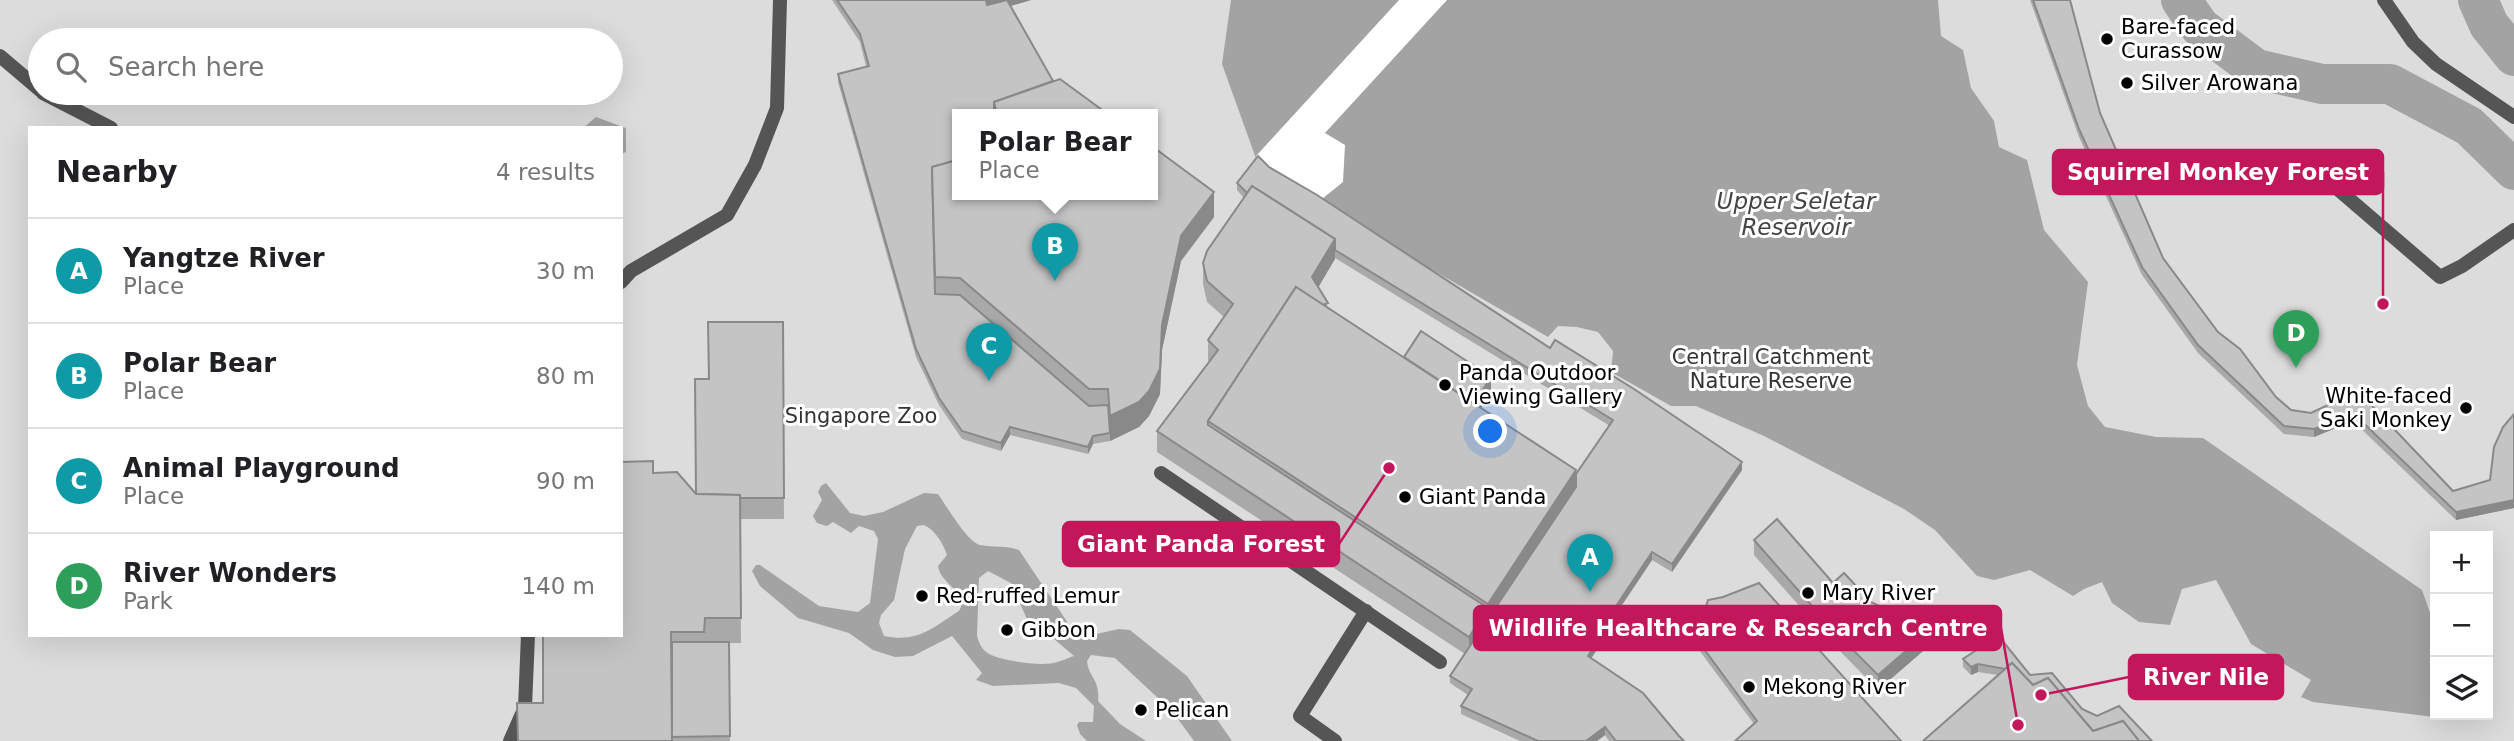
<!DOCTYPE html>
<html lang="en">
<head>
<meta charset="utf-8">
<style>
	:root { --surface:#fff; --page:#f6f6f6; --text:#202124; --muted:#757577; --line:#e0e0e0; --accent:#b45309 }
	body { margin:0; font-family:"DejaVu Sans",sans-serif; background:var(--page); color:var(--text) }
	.controls { position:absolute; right:21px; bottom:21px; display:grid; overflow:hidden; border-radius:0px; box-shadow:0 7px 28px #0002 }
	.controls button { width:63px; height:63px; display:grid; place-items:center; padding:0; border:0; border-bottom:2px solid var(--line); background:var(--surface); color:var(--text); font:35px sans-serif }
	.you { position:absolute; left:1491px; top:432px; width:24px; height:24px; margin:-18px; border:5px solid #fff; border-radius:50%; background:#1a73e8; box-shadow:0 0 0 10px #1a73e833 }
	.badge { display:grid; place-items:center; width:46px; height:46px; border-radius:50%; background:var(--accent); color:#fff; font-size:23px; font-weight:700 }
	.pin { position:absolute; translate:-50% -58px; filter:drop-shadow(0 2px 4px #0008) }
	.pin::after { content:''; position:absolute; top:37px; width:24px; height:21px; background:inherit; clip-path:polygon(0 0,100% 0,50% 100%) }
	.popup { position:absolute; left:952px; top:109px; width:206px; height:91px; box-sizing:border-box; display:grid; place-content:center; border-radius:0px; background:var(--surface); filter:drop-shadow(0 2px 5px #0005); font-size:23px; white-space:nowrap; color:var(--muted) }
	.popup b { font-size:26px; color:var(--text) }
	.popup::after { content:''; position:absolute; left:50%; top:100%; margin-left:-14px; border:14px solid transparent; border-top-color:var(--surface) }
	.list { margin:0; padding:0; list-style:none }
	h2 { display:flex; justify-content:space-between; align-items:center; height:91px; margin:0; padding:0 28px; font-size:30px }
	h2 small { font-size:23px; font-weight:400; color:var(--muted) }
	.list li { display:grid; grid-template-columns:46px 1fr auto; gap:21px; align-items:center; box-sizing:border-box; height:105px; padding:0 28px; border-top:2px solid var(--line) }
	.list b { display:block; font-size:26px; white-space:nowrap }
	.list p { margin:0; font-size:23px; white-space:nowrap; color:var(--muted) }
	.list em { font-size:23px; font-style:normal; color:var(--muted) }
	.icon { flex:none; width:38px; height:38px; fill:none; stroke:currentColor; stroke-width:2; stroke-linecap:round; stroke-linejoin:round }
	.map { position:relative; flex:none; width:2514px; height:741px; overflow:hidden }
	.search { position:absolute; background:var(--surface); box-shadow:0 7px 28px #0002; left:28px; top:28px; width:595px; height:77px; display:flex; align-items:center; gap:18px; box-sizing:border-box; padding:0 24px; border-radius:38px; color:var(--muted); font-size:26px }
	.panel { position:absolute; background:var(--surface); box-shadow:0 7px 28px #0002; left:28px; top:126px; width:595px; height:511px; border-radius:0px }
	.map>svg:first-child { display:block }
	.green { fill:#dcdcdc; fill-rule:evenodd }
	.water { fill:#a3a3a3; fill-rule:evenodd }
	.pier { fill:#fff }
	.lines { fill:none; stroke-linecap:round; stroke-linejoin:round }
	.canal { stroke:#a3a3a3; stroke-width:40 }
	.service { stroke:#555; stroke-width:14 }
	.wall { fill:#a9a9a9; fill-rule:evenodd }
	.shaded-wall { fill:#898989 }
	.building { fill:#c4c4c4; stroke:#898989; stroke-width:2 }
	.poi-dot { fill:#000; stroke:#fff; stroke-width:2.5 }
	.labels { text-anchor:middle; stroke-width:6; stroke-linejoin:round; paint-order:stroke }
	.poi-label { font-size:21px; fill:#000; stroke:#fff; text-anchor:start }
	.park-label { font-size:21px; fill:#333; stroke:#fff }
	.water-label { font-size:23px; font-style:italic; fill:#444; stroke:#fff }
	.leader { fill:none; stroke:#c2185b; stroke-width:2.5 }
	.callout-dot { fill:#c2185b; stroke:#fff; stroke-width:2.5 }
	.callout { fill:#c2185b; stroke:#c2185b; stroke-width:2.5 }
	.callout-label { font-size:23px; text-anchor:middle; font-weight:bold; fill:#fff }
</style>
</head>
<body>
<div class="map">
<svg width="2514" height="741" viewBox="0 0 2514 741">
	<rect width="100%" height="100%" fill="#fff"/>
	<path class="green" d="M0,0H2514V741H0ZM40,40H611V93H40ZM957,115H1153V195H957ZM30,128H621V635H30ZM2435,536H2488V715H2435Z"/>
	<g class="water">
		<path d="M1231,0H1938L1941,36L1963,50L1971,88L1994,121L1999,147L2027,160L2044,230L2088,282L2077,365L2088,406L2105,427L2156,437L2203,438L2422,590L2435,627V715H2444L2442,718L2313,702L2301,697L2311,680L2251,644L2216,580L2182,589L2170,625L2139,622L2112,603L2102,582L2084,589L2073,596L2030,570L1994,580L1977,576L1935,530L1904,509L1764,436L1696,406H1671L1611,372L1613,351L1598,332L1577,327L1558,326L1548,337L1269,175L1258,164L1222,64Z"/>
		<path d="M596,117L626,128V152L621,154V128H583Z"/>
		<path d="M826,483L850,513L864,516L883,512L924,493L938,494C946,505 968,543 980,545C994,548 1006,545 1019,550L1078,638L1119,629L1130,630L1187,676L1232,741H1194L1172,711L1115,658L1091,655L1087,661C1089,679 1100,678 1098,701L1120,724L1146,741H1087L1080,734L1077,725L1079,722H1093L1094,706L1076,688L1059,683L993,686L976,680L982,673L952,636L913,656L895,657L873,650L849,633L798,618L760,586L752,571L756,565H760L819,606L858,612L870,603L878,539L874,531L859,526L851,533L833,522L827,526L817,523L813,516L822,500L818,492L821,486ZM924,525C935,530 943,543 947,555L938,566C940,584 970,593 959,611C932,628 918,643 884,636L879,623L881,615L894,600L905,549L917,526ZM988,571L1011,583L1031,628L1054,639L1074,656C1068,658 1060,662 1053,663C1039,666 1003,661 989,654C982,650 979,643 977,636L979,578Z"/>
	</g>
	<path class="pier" d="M1399,0H1447L1325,133L1345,145L1343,182L1317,203L1258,164L1256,156Z"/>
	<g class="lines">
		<g class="canal">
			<path d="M2181,0L2200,27L2256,69L2322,84H2390L2469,126L2514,170"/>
			<path d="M2478,0L2489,25L2514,56"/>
		</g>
		<g class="service">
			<path d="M2384,0L2413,42L2436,64L2514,117"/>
			<path d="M0,56L40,90"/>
			<path d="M43,93L111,128"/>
			<path d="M2304,163L2340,191L2440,277L2462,266L2514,230"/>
			<path d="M621,282L631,271L727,215L755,165L777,108L780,0"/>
			<path d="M1161,473L1440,662"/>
			<path d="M510,741L525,707L528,635"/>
			<path d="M1335,741L1300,716L1366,611"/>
		</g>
	</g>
	<g class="wall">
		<path d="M832,0H1031L1010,6L1053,81L1109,115H957V195L1214,217L1181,261L1162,350L1160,394L1149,416L1139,427L1110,441L1093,444L1088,454L1010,435L1001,451L962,439L939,405L916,357L838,82V74L866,66L860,42Z"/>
		<path d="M2030,0H2070L2100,113L2163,258L2218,332L2276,397L2291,410L2311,413L2358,391L2453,491L2490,480L2514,414V508L2456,520L2353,421L2314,437L2284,434L2198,353L2142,275L2079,137Z"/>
		<path d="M1269,167L1742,470L1672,572L1652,560L1609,624V632L1591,658L1684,741H1609L1605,735L1597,741H1520L1461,714V706L1468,695L1450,683V676L1465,654L1157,452V431L1209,362L1208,360V340L1224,317L1207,302L1203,284V263L1244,198L1237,190V183ZM1335,258L1610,426L1576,474L1481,408L1491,392L1404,357L1328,307L1318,287Z"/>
		<path d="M783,322L784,519H740L741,643H729L730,741H517L543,703L653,473L696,494L709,379Z"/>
		<path d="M1754,540L1871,602L1930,645L1878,690L1835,646L1754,555Z"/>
		<path d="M1696,638L1901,741L1754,724L1696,646Z"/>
		<path d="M1963,659L2030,675L2082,709L1998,675L1978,672L1971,675L1963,667Z"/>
	</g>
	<g class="shaded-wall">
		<path d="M987,0H1031L987,13Z"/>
		<path d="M1214,192V217L1181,261L1162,350L1160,394L1149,416L1139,427L1110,441V416L1162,325L1181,236Z"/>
		<path d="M1335,239V259L1312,298V277Z"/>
		<path d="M1491,377V392L1469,425V410Z"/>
		<path d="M2353,413V421L2314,437V429Z"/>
		<path d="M1010,427V435L1001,451V443Z"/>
		<path d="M1093,436V444L1088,454V447Z"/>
		<path d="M1742,462V470L1672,572V564Z"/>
		<path d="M1576,470V495L1488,629V604Z"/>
		<path d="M2514,500V508L2456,520V512Z"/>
		<path d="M1652,552V560L1606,629V621Z"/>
		<path d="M1488,608V629L1469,657V637Z"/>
		<path d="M1609,624V632L1588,663V656Z"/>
		<path d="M1930,630V645L1878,690V675Z"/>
		<path d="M1978,664V672L1971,675V667Z"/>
		<path d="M1605,727V735L1597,741H1586Z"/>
	</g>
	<g class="building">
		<path d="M837,0H986L987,5L1007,0L1053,81L994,102V115H957V160L932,167L935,294L960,295L1089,406L1108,405L1110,433L1093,436L1088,447L1010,427L1001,443L962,431L939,398L916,349L838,74L869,66L860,34Z"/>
		<path d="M2033,0H2070L2100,113L2163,258L2218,332L2240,349L2276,397L2291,410L2311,413L2358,391L2453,491L2490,480L2494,447L2503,427L2514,414V500L2456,512L2353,413L2314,429L2284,426L2198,345L2142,267L2079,129Z"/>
		<path d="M1060,79L1109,115H997L994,102Z"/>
		<path d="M1153,147L1214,192L1181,236L1162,325L1160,369L1149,391L1139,402L1110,416L1108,389H1089L960,278L935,277L932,167L957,160V195H1153Z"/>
		<path d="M1258,156L1269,167L1317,195L1550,348L1555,340L1634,389L1742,462L1672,564L1652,552L1606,621L1609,624L1588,656L1643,693L1679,736L1684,741H1616L1605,727L1586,741H1538L1461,706L1472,689L1450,676L1576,487V474L1613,420L1335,250V239L1252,186L1247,193L1237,183Z"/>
		<path d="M1252,186L1335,239L1312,277L1328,303L1323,305L1296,287L1208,421V425L1488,608L1469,637L1157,431L1218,350L1208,340L1233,304L1207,281L1203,263L1207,251Z"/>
		<path d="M1296,287L1576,470L1488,604L1208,421Z"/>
		<path d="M708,322H783L784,498H740V495L696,494L695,379H709Z"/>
		<path d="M1421,331L1491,377L1474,403L1404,357Z"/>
		<path d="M653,461V473L677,472L696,494L740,495L741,618H705L704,632H671L672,741H518L517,703H543V635H621V462Z"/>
		<path d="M1777,519L1833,583L1844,573L1871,602L1930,630L1878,675L1835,632L1754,540Z"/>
		<path d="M1759,583L1901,741H1735L1757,721L1696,638L1708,600L1723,597Z"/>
		<path d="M2001,639L2030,675L2052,673L2082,709L2097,716L2119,706L2152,741H2139L2123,721L2093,731L2048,678L2033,685L2012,663L2005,669L1978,664L1971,667L1963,659L1981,647L1991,649Z"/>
		<path d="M672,642H729L730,736L672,737Z"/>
		<path d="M2012,663L2033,685L2048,678L2093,731L2123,721L2139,741H1923Z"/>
	</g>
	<g class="poi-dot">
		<circle cx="2107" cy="39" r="7"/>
		<circle cx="2127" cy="83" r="7"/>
		<circle cx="1445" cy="385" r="7"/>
		<circle cx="2466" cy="408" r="7"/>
		<circle cx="1405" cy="497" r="7"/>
		<circle cx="1808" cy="593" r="7"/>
		<circle cx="922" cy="596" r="7"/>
		<circle cx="1007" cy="630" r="7"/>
		<circle cx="1749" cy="687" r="7"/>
		<circle cx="1141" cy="710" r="7"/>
	</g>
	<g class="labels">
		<g class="poi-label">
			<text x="2121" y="34">Bare-faced<tspan x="2121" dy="24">Curassow</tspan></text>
			<text x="2141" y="90">Silver Arowana</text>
			<text x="1459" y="380">Panda Outdoor<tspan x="1459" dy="24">Viewing Gallery</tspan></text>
			<text x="2452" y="403" text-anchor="end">White-faced<tspan x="2452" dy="24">Saki Monkey</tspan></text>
			<text x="1419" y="504">Giant Panda</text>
			<text x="1822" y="600">Mary River</text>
			<text x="936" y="603">Red-ruffed Lemur</text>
			<text x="1021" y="637">Gibbon</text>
			<text x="1763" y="694">Mekong River</text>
			<text x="1155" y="717">Pelican</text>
		</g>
		<g class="park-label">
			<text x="1771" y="364">Central Catchment<tspan x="1771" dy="24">Nature Reserve</tspan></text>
			<text x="861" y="423">Singapore Zoo</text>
		</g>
		<g class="water-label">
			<text x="1796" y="209">Upper Seletar<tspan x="1796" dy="26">Reservoir</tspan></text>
		</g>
	</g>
	<path class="leader" d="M2383 304L2383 172M1389 468L1339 544M2018 725L2001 628M2041 695L2129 677"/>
	<g class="callout-dot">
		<circle cx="2383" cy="304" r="7"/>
		<circle cx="1389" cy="468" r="7"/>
		<circle cx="2018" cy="725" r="7"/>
		<circle cx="2041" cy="695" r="7"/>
	</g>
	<g class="callout">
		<rect x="2053" y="150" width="330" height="44" rx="7"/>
		<rect x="1063" y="522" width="276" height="44" rx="7"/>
		<rect x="1474" y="606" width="527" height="44" rx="7"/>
		<rect x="2129" y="655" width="154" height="44" rx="7"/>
	</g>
	<g class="callout-label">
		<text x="2218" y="180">Squirrel Monkey Forest</text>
		<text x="1201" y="552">Giant Panda Forest</text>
		<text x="1738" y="636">Wildlife Healthcare &amp; Research Centre</text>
		<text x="2206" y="685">River Nile</text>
	</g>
</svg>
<div class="controls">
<button>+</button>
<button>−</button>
<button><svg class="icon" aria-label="layers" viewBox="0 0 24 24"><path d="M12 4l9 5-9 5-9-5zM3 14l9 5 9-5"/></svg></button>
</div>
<div class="you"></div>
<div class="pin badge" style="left:1590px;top:592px;background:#0f9aa8">A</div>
<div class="pin badge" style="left:1055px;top:281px;background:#0f9aa8">B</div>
<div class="popup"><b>Polar Bear</b>Place</div>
<div class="pin badge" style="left:989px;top:381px;background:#0f9aa8">C</div>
<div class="pin badge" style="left:2296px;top:368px;background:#2e9e5b">D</div>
<div class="search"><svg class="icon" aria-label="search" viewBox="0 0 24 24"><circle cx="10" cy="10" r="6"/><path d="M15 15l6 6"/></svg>Search here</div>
<section class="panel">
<h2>Nearby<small>4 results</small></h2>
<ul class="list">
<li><span class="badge" style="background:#0f9aa8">A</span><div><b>Yangtze River</b><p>Place</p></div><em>30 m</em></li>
<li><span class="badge" style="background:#0f9aa8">B</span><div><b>Polar Bear</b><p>Place</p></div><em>80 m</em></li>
<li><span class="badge" style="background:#0f9aa8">C</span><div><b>Animal Playground</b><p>Place</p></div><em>90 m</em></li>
<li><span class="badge" style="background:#2e9e5b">D</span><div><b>River Wonders</b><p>Park</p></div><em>140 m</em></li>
</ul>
</section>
</div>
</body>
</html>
